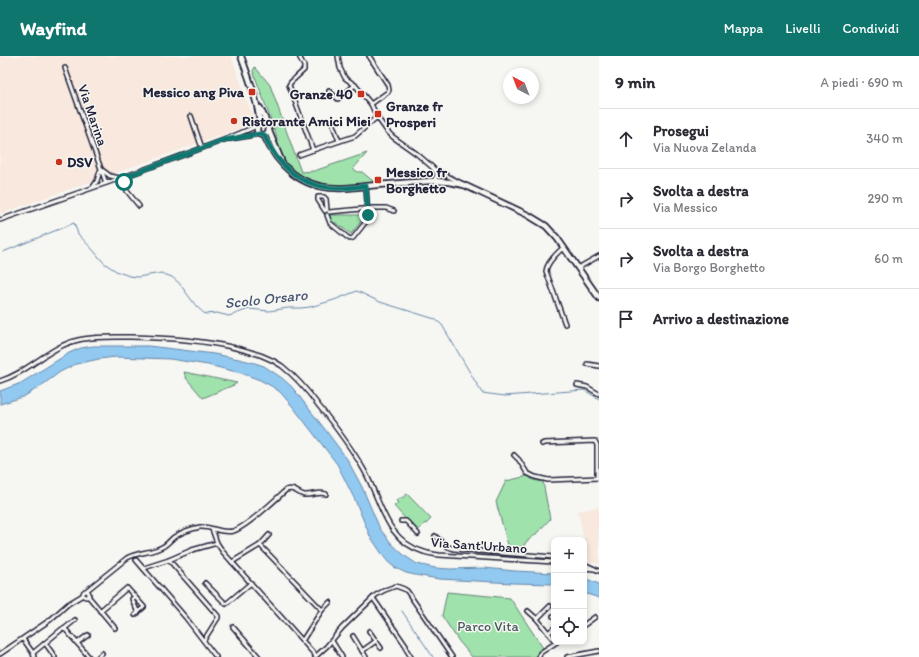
<!DOCTYPE html>
<html lang="it">
<head>
<meta charset="utf-8">
<style>
	:root { --surface:#fff; --page:#f7f7f7; --text:#2b2b33; --muted:#7c7c81; --line:#e1e1e2; --accent:#0f766e }
	body { margin:0; font-family:Itim,sans-serif; background:var(--page); color:var(--text) }
	.controls { position:absolute; right:12px; bottom:12px; display:grid; overflow:hidden; border-radius:8px; box-shadow:0 2px 6px #0003 }
	.controls button { width:36px; height:36px; display:grid; place-items:center; padding:0; border:0; border-bottom:1px solid var(--line); background:var(--surface); color:var(--text); font:20px sans-serif }
	.compass { position:absolute; left:503px; top:12px; width:36px; height:36px; border-radius:50%; background:var(--surface); box-shadow:0 2px 6px #0003; rotate:318deg }
	.stop { position:absolute; width:12px; height:12px; margin:-9px; border:3px solid #0f766e; border-radius:50%; background:#fff }
	.stop.end { background:#0f766e; border-color:#fff; box-shadow:0 1px 4px #0008 }
	.list { margin:0; padding:0; list-style:none }
	h2 { display:flex; justify-content:space-between; align-items:center; height:52px; margin:0; padding:0 16px; font-size:17px }
	h2 small { font-size:13px; font-weight:400; color:var(--muted) }
	.list li { display:grid; grid-template-columns:26px 1fr auto; gap:12px; align-items:center; box-sizing:border-box; height:60px; padding:0 16px; border-top:1px solid var(--line) }
	.list b { display:block; font-size:15px; white-space:nowrap }
	.list p { margin:0; font-size:13px; white-space:nowrap; color:var(--muted) }
	.list em { font-size:13px; font-style:normal; color:var(--muted) }
	.icon { flex:none; width:22px; height:22px; fill:none; stroke:currentColor; stroke-width:2; stroke-linecap:round; stroke-linejoin:round }
	.map { position:relative; flex:none; width:599px; height:601px; overflow:hidden }
	header { display:flex; align-items:center; gap:24px; box-sizing:border-box; height:56px; padding:0 20px; background:var(--accent); color:#fff }
	header strong { font-size:19px }
	nav { display:flex; gap:22px; margin-inline-start:auto; font-size:14px }
	main { display:flex }
	aside { flex:1; background:var(--surface) }
	.map>svg:first-child { display:block }
	.built { fill:#f8e8dd }
	.green { fill:#a0e2ac; stroke:#618274 }
	.water { fill:#92c9f1; stroke:#6586a8 }
	.lines { fill:none; stroke-linecap:round; stroke-linejoin:round }
	.stream { stroke:#6586a8; stroke-width:1 }
	.street-casing { stroke:#22223b; stroke-width:6 }
	.secondary-casing { stroke:#22223b; stroke-width:8 }
	.street { stroke:#f6f6f2; stroke-width:3 }
	.secondary { stroke:#f6f6f2; stroke-width:4.5 }
	.route { stroke:#0f766e; stroke-width:5 }
	.poi-dot { fill:#c8321e; stroke:#f6f6f2; stroke-width:1.5 }
	.labels { text-anchor:middle; stroke-width:3; stroke-linejoin:round; paint-order:stroke }
	.poi-label { font-size:14px; font-weight:bold; fill:#22223b; stroke:#f6f6f2; text-anchor:start }
	.street-label { font-size:14px; fill:#22223b; stroke:#f6f6f2 }
	.park-label { font-size:14px; fill:#485c5d; stroke:#f6f6f2 }
	.water-label { font-size:15px; font-style:italic; fill:#445472; stroke:#f6f6f2 }
</style>
</head>
<body>
<header>
<strong>Wayfind</strong>
<nav><a>Mappa</a><a>Livelli</a><a>Condividi</a></nav>
</header>
<main>
<div class="map">
<svg width="599" height="601" viewBox="0 0 599 601">
	<rect width="100%" height="100%" fill="#f6f6f2"/>
	<filter id="ink" filterUnits="userSpaceOnUse"><feTurbulence type="fractalNoise" baseFrequency=".025" numOctaves="2"/><feDisplacementMap in="SourceGraphic" scale="8" xChannelSelector="R" yChannelSelector="G"/><feConvolveMatrix kernelMatrix="1 2 1 2 8 2 1 2 1" color-interpolation-filters="sRGB"/></filter>
	<g filter="url(#ink)">
		<g class="built">
			<path d="M0,0H231L255,67L0,158Z"/>
			<path d="M599,451V507L598,508L589,506L578,455Z"/>
		</g>
		<g class="green">
			<path d="M255,11L270,29L301,116L314,115L367,97L353,113L358,116H362L379,130L337,133L299,122L286,108L280,94L276,85L277,82L274,72L253,15Z"/>
			<path d="M362,156H365L366,159L365,164L363,163L351,178L336,167H332L330,162V159L333,157V159H359Z"/>
			<path d="M184,316L237,327L234,329L224,333L203,342L186,322Z"/>
			<path d="M528,420L533,424L543,426L550,463L536,478L526,486L520,497L510,496L496,446L506,425Z"/>
			<path d="M407,438L431,463L426,468L425,467L417,476L394,450L398,447L396,445L400,442H402Z"/>
			<path d="M447,536L510,542L543,592L539,595L538,601H472L458,584L442,560Z"/>
		</g>
		<g class="water">
			<path d="M93,290H148L174,293L214,298L239,303L255,307L264,310L282,322L292,331L327,376L347,403L355,418L362,431L380,473L392,488L405,500L417,508L435,512L450,513L484,512L515,515L554,517V528L513,527L439,523L415,519L406,517L394,511L388,506L384,501L370,480L355,444L337,408L293,351L280,336L273,331L260,324L241,317L208,309L170,303L116,301L99,303L76,308L60,316L41,330L23,341L0,348V335L21,327L69,297L81,292Z"/>
			<path d="M584,522L599,528V542L584,537Z"/>
		</g>
		<g class="lines">
			<g class="stream">
				<path d="M3,196L74,167L78,178L93,194L104,207L116,215L129,220L138,221L161,217L172,221L179,227L196,250L205,258L217,257L229,260L249,253L269,255L288,252H301L310,251L334,244L357,235L380,246L435,263L442,269L482,337L505,340L584,334L599,343"/>
				<path d="M402,555L433,601"/>
			</g>
			<g class="street-casing">
				<g id="street">
					<path d="M299,0L304,10V14L291,26L289,29L313,94L355,80L377,61"/>
					<path d="M338,0L340,12L345,22L355,29L371,48L377,61L387,75L393,81L417,98L432,111L436,116L437,119L434,125"/>
					<path d="M369,0L388,29L389,34L388,36L371,48"/>
					<path d="M65,12L106,127"/>
					<path d="M329,35L338,43L355,29"/>
					<path d="M191,60L202,92"/>
					<path d="M333,69L339,85"/>
					<path d="M230,83L260,78"/>
					<path d="M299,99L313,94"/>
					<path d="M434,113L463,128"/>
					<path d="M102,114L110,120L120,122"/>
					<path d="M122,122L127,135L139,150"/>
					<path d="M93,131L97,125L100,115"/>
					<path d="M325,155L318,144V141H324L326,143L327,154"/>
					<path d="M329,156L373,152H386L394,155"/>
					<path d="M327,159L330,167L347,181L350,183L353,182L368,163L366,130"/>
					<path d="M0,164L121,122L224,84L257,70"/>
					<path d="M564,191C557,197 547,207 546,215L565,268"/>
					<path d="M578,212L599,200"/>
					<path d="M587,308L599,310"/>
					<path d="M0,325C30,316 51,288 83,283C99,280 115,281 131,281C168,282 204,284 240,293C255,297 269,301 282,310C296,321 308,335 319,350C335,370 351,391 364,414C381,444 385,485 424,496C429,498 434,498 439,499L554,506"/>
					<path d="M577,329L587,331L599,338"/>
					<path d="M542,388L544,387L595,385L597,389V422"/>
					<path d="M514,399L519,404L527,417L535,421L548,424L599,422"/>
					<path d="M401,465H406L407,466L418,478"/>
					<path d="M212,473L217,487L223,496L316,600"/>
					<path d="M435,480L446,490L454,493L554,501"/>
					<path d="M260,489L322,554L302,585"/>
					<path d="M136,504L186,562L216,601"/>
					<path d="M169,504L218,560V562L204,584"/>
					<path d="M232,506L260,489L269,479"/>
					<path d="M584,508L599,515"/>
					<path d="M584,512L594,513"/>
					<path d="M144,513L147,511L169,504L192,494L217,487"/>
					<path d="M205,527L226,548L251,527"/>
					<path d="M86,535L127,502C138,496 152,497 162,491C167,489 170,484 174,481C182,476 190,473 200,471C211,470 221,478 233,475C247,471 274,445 286,434C294,431 297,437 304,439C312,440 319,435 326,438"/>
					<circle cx="86" cy="538" r="3"/>
					<path d="M88,540L115,572"/>
					<path d="M135,541L132,543L138,557"/>
					<path d="M373,542L406,590V593L411,601"/>
					<path d="M322,554L330,546"/>
					<path d="M100,555L127,532L144,551L135,559"/>
					<path d="M528,555L537,563L554,584"/>
					<path d="M553,560H554"/>
					<path d="M537,563L550,550"/>
					<path d="M584,569L595,561"/>
					<path d="M233,571L259,601"/>
					<path d="M64,573L75,564"/>
					<path d="M548,577L554,572"/>
					<path d="M353,580L366,601"/>
					<path d="M23,583L33,597L34,601"/>
					<path d="M332,585L342,601"/>
					<path d="M376,585L381,592"/>
					<path d="M45,587L55,601"/>
					<path d="M77,587L88,579"/>
					<path d="M362,595L376,585L369,575"/>
					<path d="M33,597L62,573L66,574L89,601"/>
					<path d="M0,598L50,564L68,548L83,539"/>
					<path d="M98,601L102,597"/>
					<path d="M315,601L327,590L342,572L376,539L385,534L396,530L404,533L407,535L452,601"/>
					<path d="M539,601L540,597L557,586"/>
					<path d="M567,601L599,595"/>
				</g>
			</g>
			<g class="secondary-casing">
				<g id="secondary">
					<path d="M241,0C248,20 256,39 259,60C261,67 250,79 265,79L269,75"/>
					<path d="M260,52C263,58 269,69 269,75L281,104"/>
					<path d="M264,79C277,109 301,132 336,132C346,133 357,131 367,130C389,128 412,126 434,125L449,126L464,129L528,159L546,170L557,182L599,242"/>
				</g>
			</g>
			<use href="#street" class="street"/>
			<use href="#secondary" class="secondary"/>
		</g>
	</g>
	<g class="lines" filter="url(#ink)">
		<path class="route" d="M124,126L122,122L224,84L260,78L264,79C277,109 301,131 335,132C345,133 356,131 366,130L368,159"/>
	</g>
	<g class="poi-dot">
		<rect x="248" y="32" width="8" height="8" rx="2"/>
		<rect x="357" y="34" width="8" height="8" rx="2"/>
		<rect x="374" y="54" width="8" height="8" rx="2"/>
		<circle cx="234" cy="65" r="4"/>
		<circle cx="59" cy="106" r="4"/>
		<rect x="374" y="120" width="8" height="8" rx="2"/>
	</g>
	<g class="labels">
		<g class="poi-label">
			<text x="244" y="41" text-anchor="end">Messico ang Piva</text>
			<text x="353" y="43" text-anchor="end">Granze 40</text>
			<text x="386" y="55">Granze fr<tspan x="386" dy="16">Prosperi</tspan></text>
			<text x="242" y="70">Ristorante Amici Miei</text>
			<text x="67" y="111">DSV</text>
			<text x="386" y="121">Messico fr<tspan x="386" dy="16">Borghetto</tspan></text>
		</g>
		<g class="street-label">
			<text transform="translate(93 59) rotate(71)" y="5">Via Marina</text>
			<text transform="translate(479 489) rotate(4)" y="5">Via Sant'Urbano</text>
		</g>
		<g class="park-label">
			<text x="488" y="575">Parco Vita</text>
		</g>
		<g class="water-label">
			<text transform="translate(266 243) rotate(-6)" y="5">Scolo Orsaro</text>
		</g>
	</g>
</svg>
<div class="controls">
<button>+</button>
<button>−</button>
<button><svg class="icon" aria-label="locate" viewBox="0 0 24 24"><circle cx="12" cy="12" r="6"/><path d="M12 2v4M12 18v4M2 12h4M18 12h4"/></svg></button>
</div>
<svg class="compass" viewBox="-18 -18 36 36"><path d="M0-13l5 13h-10z" fill="#e53935"/><path d="M0 13l5-13h-10z" fill="#7c7c81"/></svg>
<div class="stop" style="left:124px;top:126px"></div>
<div class="stop end" style="left:368px;top:159px"></div>
</div>
<aside>
<h2>9 min<small>A piedi · 690 m</small></h2>
<ul class="list">
<li><svg class="icon" aria-label="ahead" viewBox="0 0 24 24"><path d="M12 20V5M6 11l6-6 6 6"/></svg><div><b>Prosegui</b><p>Via Nuova Zelanda</p></div><em>340 m</em></li>
<li><svg class="icon" aria-label="right" viewBox="0 0 24 24"><path d="M7 20v-9h11M14 6l5 5-5 5"/></svg><div><b>Svolta a destra</b><p>Via Messico</p></div><em>290 m</em></li>
<li><svg class="icon" aria-label="right" viewBox="0 0 24 24"><path d="M7 20v-9h11M14 6l5 5-5 5"/></svg><div><b>Svolta a destra</b><p>Via Borgo Borghetto</p></div><em>60 m</em></li>
<li><svg class="icon" aria-label="arrive" viewBox="0 0 24 24"><path d="M6 21V4h12l-3 4 3 4H6"/></svg><div><b>Arrivo a destinazione</b></div></li>
</ul>
</aside>
</main>
</body>
</html>
